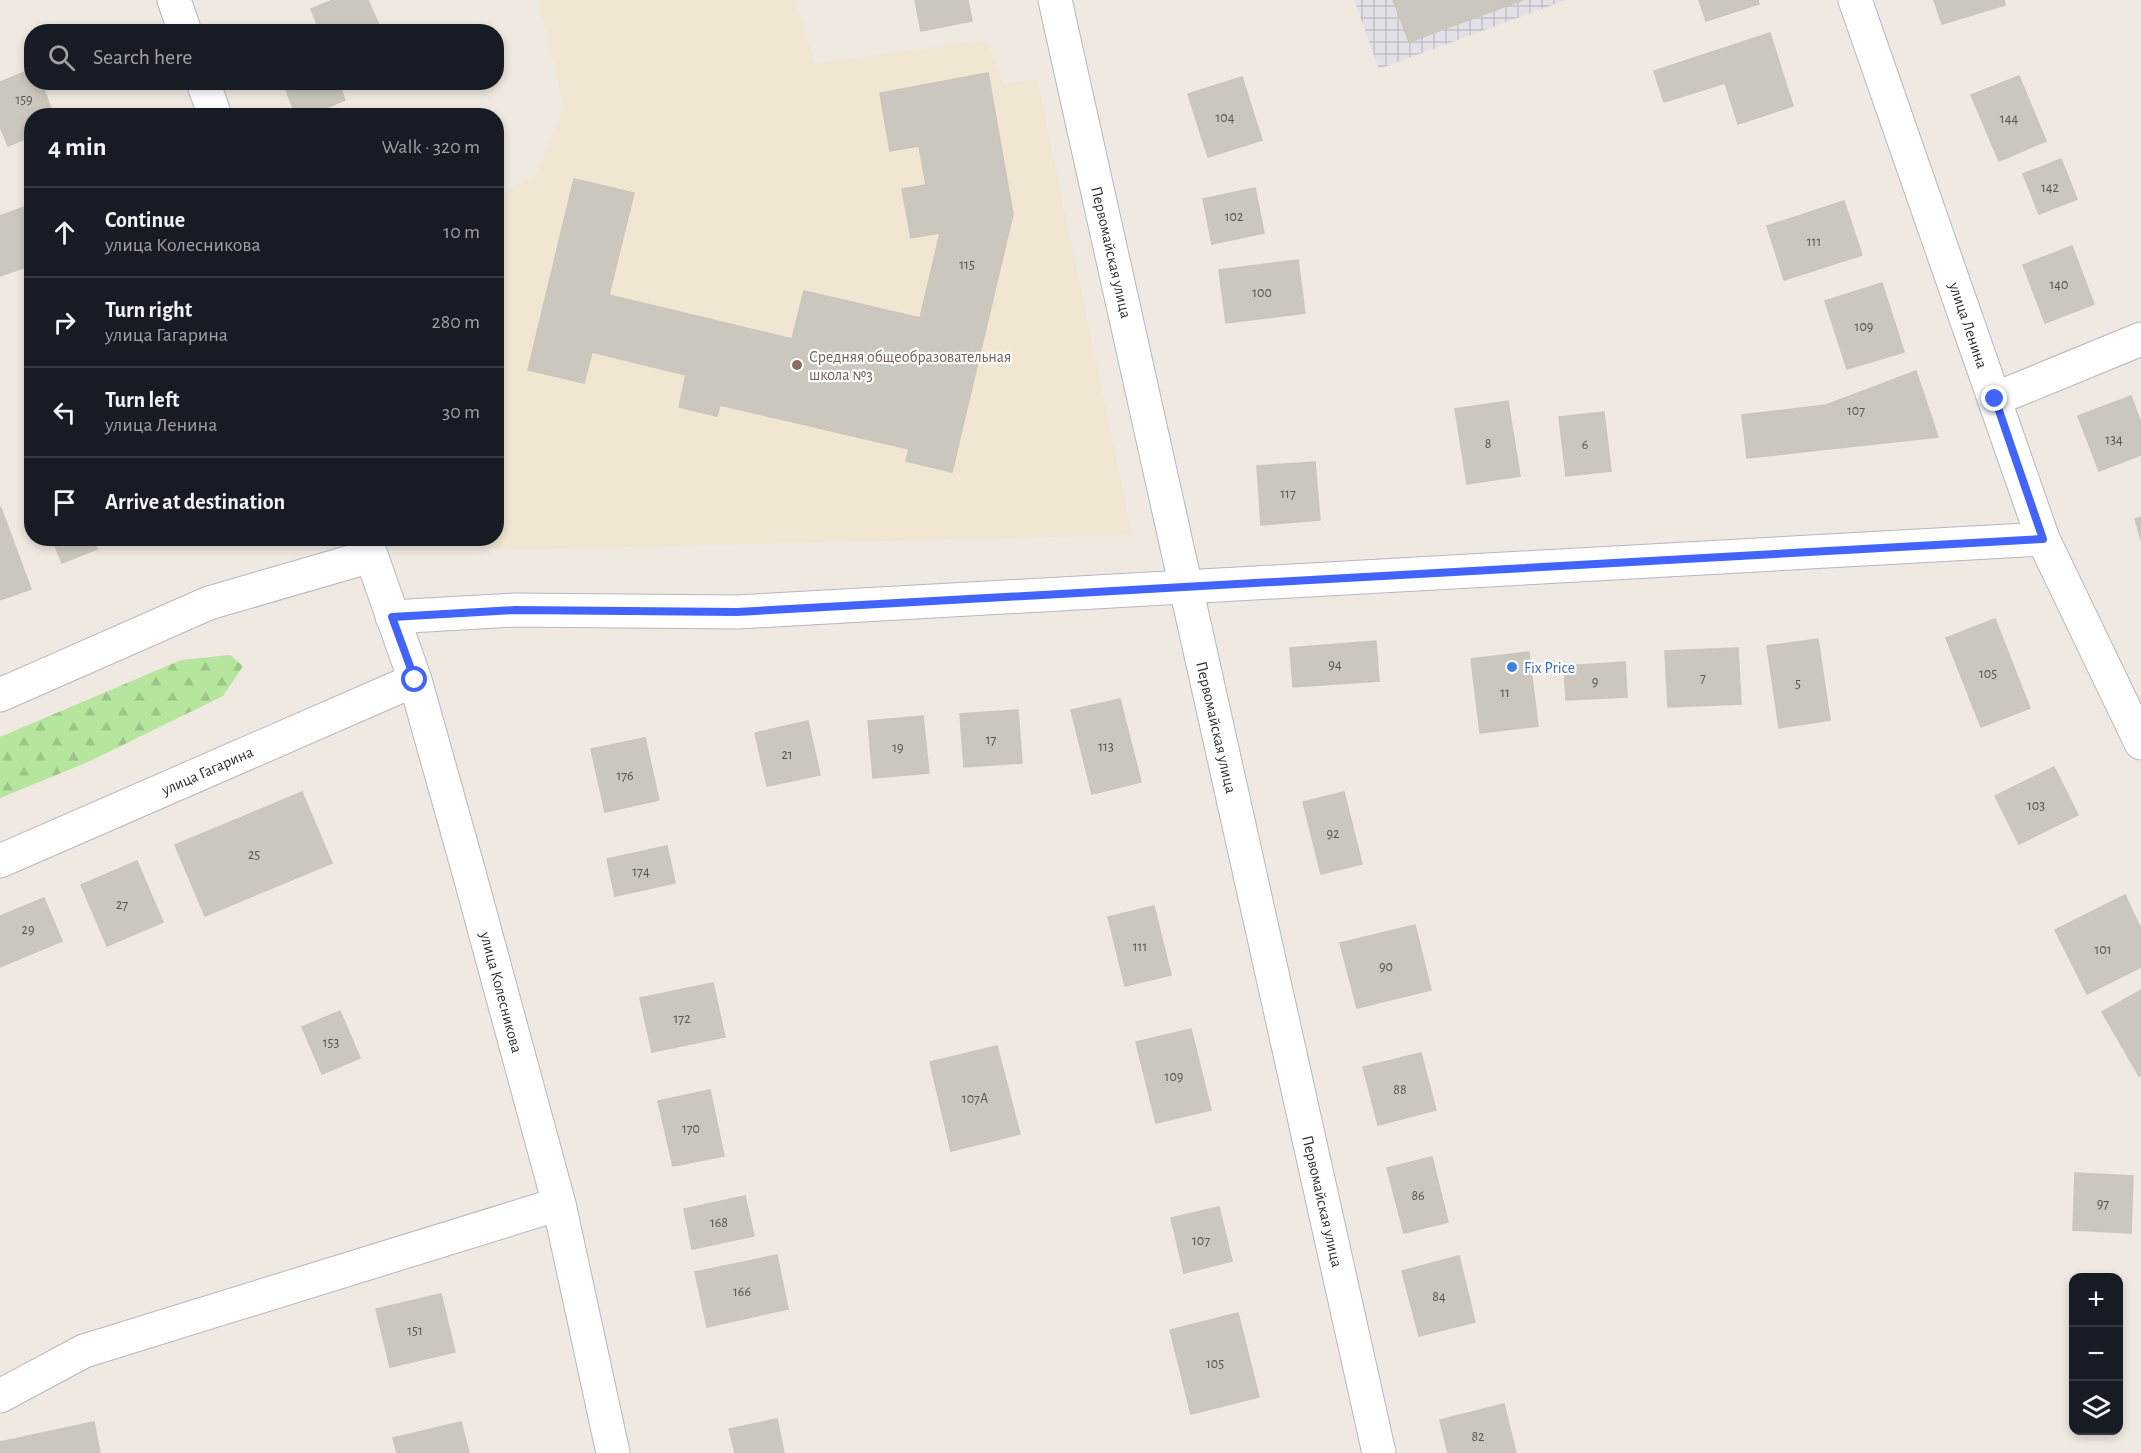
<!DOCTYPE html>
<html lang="en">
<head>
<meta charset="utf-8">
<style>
	:root { --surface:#171b24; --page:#242831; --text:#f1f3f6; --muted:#9ea1a6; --line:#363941 }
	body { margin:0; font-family:"Alegreya Sans",sans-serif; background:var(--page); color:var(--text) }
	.controls { position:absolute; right:18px; bottom:18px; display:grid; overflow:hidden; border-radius:12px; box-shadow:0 3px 9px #0003 }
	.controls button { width:54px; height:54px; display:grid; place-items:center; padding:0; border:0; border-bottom:2px solid var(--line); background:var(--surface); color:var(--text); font:30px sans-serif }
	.stop { position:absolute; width:18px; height:18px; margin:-14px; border:4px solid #4264fb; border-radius:50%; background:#fff }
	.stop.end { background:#4264fb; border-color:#fff; box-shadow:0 2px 6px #0008 }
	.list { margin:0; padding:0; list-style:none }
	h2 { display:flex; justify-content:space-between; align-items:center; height:78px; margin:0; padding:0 24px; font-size:26px }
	h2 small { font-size:20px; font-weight:400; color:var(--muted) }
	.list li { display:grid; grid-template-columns:39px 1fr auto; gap:18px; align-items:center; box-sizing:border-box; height:90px; padding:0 24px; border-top:2px solid var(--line) }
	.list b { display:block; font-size:22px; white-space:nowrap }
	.list p { margin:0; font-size:20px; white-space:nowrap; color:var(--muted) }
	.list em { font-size:20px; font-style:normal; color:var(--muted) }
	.icon { flex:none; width:33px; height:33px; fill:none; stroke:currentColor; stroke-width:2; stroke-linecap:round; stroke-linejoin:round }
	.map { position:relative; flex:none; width:2141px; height:1453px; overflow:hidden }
	.search { position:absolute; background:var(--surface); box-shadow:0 3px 9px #0003; left:24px; top:24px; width:480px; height:66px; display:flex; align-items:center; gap:15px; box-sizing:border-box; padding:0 21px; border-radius:24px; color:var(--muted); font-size:22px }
	.panel { position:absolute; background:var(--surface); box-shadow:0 3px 9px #0003; left:24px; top:108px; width:480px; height:438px; border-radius:24px }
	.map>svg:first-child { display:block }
	.industrial { fill:url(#industrial-grid) }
	.education { fill:#f0e6d1 }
	.forest { fill:url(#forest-firs) }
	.building { fill:#cbc7bf; stroke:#cbc5ba; stroke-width:1.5 }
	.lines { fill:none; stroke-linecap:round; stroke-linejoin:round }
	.minor-casing { stroke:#b4b7c1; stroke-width:35 }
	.minor { stroke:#fff; stroke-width:33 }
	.route { stroke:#4264fb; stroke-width:8 }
	.education-dot { fill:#8d6e63; stroke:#fff; stroke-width:2 }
	.shop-dot { fill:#3f7fe0; stroke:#fff; stroke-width:2 }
	.labels { text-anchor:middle; stroke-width:4.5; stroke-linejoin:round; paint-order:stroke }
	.number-label { font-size:14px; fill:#555452 }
	.street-label { font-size:16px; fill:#2e2e2e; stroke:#fff }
	.education-label { font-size:16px; fill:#785e54; stroke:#fff; text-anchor:start }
	.shop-label { font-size:16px; fill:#366cbe; stroke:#fff; text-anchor:start }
</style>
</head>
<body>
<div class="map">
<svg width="2141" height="1453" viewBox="0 0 2141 1453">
	<defs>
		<pattern id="industrial-grid" width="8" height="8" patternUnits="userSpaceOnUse" patternTransform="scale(1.5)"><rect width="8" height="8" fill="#e3e1e8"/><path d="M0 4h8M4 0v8" fill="none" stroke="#c3c1c7"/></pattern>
		<pattern id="forest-firs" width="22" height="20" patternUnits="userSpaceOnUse" patternTransform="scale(1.5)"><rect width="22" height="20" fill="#b6e59e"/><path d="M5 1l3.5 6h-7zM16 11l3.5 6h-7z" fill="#9dc588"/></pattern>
	</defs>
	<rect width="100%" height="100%" fill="#efe9e1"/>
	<path class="industrial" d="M1354,0H1566L1379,69Z"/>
	<path class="education" d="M538,0H795L815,64L986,40L1003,84L1037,79L1132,535L495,550L490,539L496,538L497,195L536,176L564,106Z"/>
	<path class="forest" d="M230,655L243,666L223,696L88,762L0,798V737L181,660Z"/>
	<g class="building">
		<path d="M333,0H368L379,25L363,32H320L311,9Z"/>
		<path d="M915,0H968L972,21L921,31Z"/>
		<path d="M1393,0H1523L1409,42Z"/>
		<path d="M1699,0H1758L1759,4L1706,21Z"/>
		<path d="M1934,0H2004L2005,5L1942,24Z"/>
		<path d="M1770,33L1793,106L1738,124L1725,83L1664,102L1654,71Z"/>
		<path d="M32,69V82H41L54,116H32V136L8,146L0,126V82Z"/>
		<path d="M988,73L1013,214L952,472L906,461L909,449L720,405L717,416L679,407L686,375L592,352L584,383L528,370L574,179L634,193L609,295L792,339L804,291L920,318L940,233L911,238L902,189L926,185L919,146L890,151L880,93Z"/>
		<path d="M2019,76L2046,141L1999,161L1971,95Z"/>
		<path d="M1242,77L1262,140L1208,157L1188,94Z"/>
		<path d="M283,82H338L345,100L306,116H296Z"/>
		<path d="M2061,159L2077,199L2039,214L2023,174Z"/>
		<path d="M1255,188L1264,233L1212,244L1203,199Z"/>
		<path d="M1844,201L1862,255L1784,280L1767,226Z"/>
		<path d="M32,204V265L0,276V216Z"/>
		<path d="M2072,246L2094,304L2045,323L2023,265Z"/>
		<path d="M1298,260L1305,313L1226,323L1219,270Z"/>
		<path d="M1882,283L1904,352L1847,369L1825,301Z"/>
		<path d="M1916,371L1938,437L1747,458L1742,415L1826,405Z"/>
		<path d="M2131,396L2141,423V455L2099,471L2078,416Z"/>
		<path d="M1508,401L1520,476L1467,484L1455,409Z"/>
		<path d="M1604,412L1611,471L1566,476L1559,417Z"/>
		<path d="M1315,462L1320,520L1261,525L1257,466Z"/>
		<path d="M1,508L31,589L0,600V508Z"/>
		<path d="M2141,517V540L2135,519Z"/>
		<path d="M52,538H93L97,549L62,563Z"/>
		<path d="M1995,619L2030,708L1981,727L1946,638Z"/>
		<path d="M1818,639L1830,720L1779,728L1767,646Z"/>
		<path d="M1376,641L1379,681L1293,687L1290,648Z"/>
		<path d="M1738,648L1741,704L1668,707L1665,651Z"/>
		<path d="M1529,652L1538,726L1480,733L1471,659Z"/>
		<path d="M1625,662L1627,697L1566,700L1564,666Z"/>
		<path d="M1120,699L1141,782L1092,794L1071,710Z"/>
		<path d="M1018,710L1022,763L964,767L960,714Z"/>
		<path d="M923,716L929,773L873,778L868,721Z"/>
		<path d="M808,721L820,775L767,786L755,733Z"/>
		<path d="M645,738L659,800L605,812L591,749Z"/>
		<path d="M2054,767L2078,815L2019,844L1995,796Z"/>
		<path d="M302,792L332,863L205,916L175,845Z"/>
		<path d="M1344,792L1362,864L1321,874L1303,802Z"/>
		<path d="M667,846L675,883L615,896L607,859Z"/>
		<path d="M137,861L163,922L107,946L81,885Z"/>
		<path d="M2125,895L2141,929V967L2087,994L2055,930Z"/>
		<path d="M44,898L62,941L0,967V916Z"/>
		<path d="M1154,906L1171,975L1125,986L1108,917Z"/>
		<path d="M1415,925L1431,990L1357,1008L1340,943Z"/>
		<path d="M713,983L725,1037L652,1052L640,998Z"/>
		<path d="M2141,990V1075L2139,1076L2102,1012Z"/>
		<path d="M340,1011L360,1058L322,1074L302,1027Z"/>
		<path d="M1191,1029L1211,1110L1156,1123L1136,1042Z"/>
		<path d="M997,1046L1020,1134L951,1151L930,1062Z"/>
		<path d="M1421,1053L1436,1110L1378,1125L1363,1067Z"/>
		<path d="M710,1090L724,1156L673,1166L658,1101Z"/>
		<path d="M1432,1157L1448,1222L1404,1233L1387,1168Z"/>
		<path d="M2075,1173L2133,1176L2131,1233L2073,1230Z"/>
		<path d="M745,1196L754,1236L692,1249L684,1209Z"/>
		<path d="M1219,1207L1232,1261L1184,1273L1171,1218Z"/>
		<path d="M777,1255L788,1309L707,1327L695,1272Z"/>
		<path d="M1459,1256L1475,1322L1419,1336L1402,1271Z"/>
		<path d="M441,1294L455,1352L390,1367L376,1309Z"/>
		<path d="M1238,1313L1259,1397L1191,1414L1170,1330Z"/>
		<path d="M1504,1404L1516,1453H1448L1440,1420Z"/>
		<path d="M777,1419L784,1453H735L729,1429Z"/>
		<path d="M94,1422L100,1453H0V1442Z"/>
		<path d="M461,1422L469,1453H397L393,1438Z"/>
	</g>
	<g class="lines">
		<g class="minor-casing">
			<g id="minor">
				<path d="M174,0L185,32"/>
				<path d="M1055,0L1379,1453"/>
				<path d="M1855,0L2043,539L2141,743"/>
				<path d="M203,82L215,116"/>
				<path d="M1995,399L2141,339"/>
				<path d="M365,538L415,680L468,869L559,1204L613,1453"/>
				<path d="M392,617L515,610L737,612L2043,539"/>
				<path d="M0,695L209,603L371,556"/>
				<path d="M0,861L415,680"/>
				<path d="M0,1396L84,1351L559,1204"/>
			</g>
		</g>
		<use href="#minor" class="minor"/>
	</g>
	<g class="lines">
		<path class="route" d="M415,680L392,617L515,610L737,612L2043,539L1995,399"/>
	</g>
	<circle class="education-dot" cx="797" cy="365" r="6"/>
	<circle class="shop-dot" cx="1512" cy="667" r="6"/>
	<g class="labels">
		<g class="number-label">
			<text x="24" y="104">159</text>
			<text x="1225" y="122">104</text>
			<text x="2009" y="123">144</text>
			<text x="2050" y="192">142</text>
			<text x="1234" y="221">102</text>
			<text x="1814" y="246">111</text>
			<text x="967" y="269">115</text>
			<text x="2059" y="289">140</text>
			<text x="1262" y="297">100</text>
			<text x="1864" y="331">109</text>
			<text x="1856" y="415">107</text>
			<text x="2114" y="444">134</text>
			<text x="1488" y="448">8</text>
			<text x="1585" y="449">6</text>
			<text x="1288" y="498">117</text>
			<text x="1335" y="669">94</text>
			<text x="1988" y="678">105</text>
			<text x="1703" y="682">7</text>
			<text x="1595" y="686">9</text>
			<text x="1798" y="688">5</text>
			<text x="1505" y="697">11</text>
			<text x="991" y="744">17</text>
			<text x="1106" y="751">113</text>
			<text x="898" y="752">19</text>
			<text x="787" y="759">21</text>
			<text x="625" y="780">176</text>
			<text x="2036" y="810">103</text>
			<text x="1333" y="838">92</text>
			<text x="254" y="859">25</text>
			<text x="641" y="876">174</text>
			<text x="122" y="909">27</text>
			<text x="28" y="934">29</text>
			<text x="1140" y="951">111</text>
			<text x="2103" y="954">101</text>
			<text x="1386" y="971">90</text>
			<text x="682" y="1023">172</text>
			<text x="331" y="1047">153</text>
			<text x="1174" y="1081">109</text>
			<text x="1400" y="1094">88</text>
			<text x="975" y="1103">107А</text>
			<text x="691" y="1133">170</text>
			<text x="1418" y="1200">86</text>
			<text x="2103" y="1208">97</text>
			<text x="719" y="1227">168</text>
			<text x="1201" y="1245">107</text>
			<text x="742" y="1296">166</text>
			<text x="1439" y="1301">84</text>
			<text x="415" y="1335">151</text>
			<text x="1215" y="1368">105</text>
			<text x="1478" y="1441">82</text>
		</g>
		<g class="street-label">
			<text transform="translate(1112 252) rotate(77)" y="6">Первомайская улица</text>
			<text transform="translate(1969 325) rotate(71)" y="6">улица Ленина</text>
			<text transform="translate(1217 727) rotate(77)" y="6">Первомайская улица</text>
			<text transform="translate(207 770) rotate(-24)" y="6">улица Гагарина</text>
			<text transform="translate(502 992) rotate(75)" y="6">улица Колесникова</text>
			<text transform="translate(1323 1201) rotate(77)" y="6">Первомайская улица</text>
		</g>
		<g class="education-label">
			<text x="809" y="362">Средняя общеобразовательная<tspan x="809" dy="18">школа №3</tspan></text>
		</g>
		<g class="shop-label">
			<text x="1524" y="673">Fix Price</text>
		</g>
	</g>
</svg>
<div class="controls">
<button>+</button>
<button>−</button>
<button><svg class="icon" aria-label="layers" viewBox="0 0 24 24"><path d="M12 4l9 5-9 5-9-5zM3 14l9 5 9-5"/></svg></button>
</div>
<div class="stop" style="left:415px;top:680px"></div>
<div class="stop end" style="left:1995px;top:399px"></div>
<div class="search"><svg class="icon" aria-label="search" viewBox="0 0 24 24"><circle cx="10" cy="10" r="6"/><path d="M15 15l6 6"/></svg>Search here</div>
<section class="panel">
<h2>4 min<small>Walk · 320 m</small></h2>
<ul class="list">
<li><svg class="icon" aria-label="ahead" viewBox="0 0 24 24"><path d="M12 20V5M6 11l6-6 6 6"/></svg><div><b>Continue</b><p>улица Колесникова</p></div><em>10 m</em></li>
<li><svg class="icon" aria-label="right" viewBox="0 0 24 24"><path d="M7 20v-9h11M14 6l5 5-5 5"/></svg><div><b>Turn right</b><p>улица Гагарина</p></div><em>280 m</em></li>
<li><svg class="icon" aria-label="left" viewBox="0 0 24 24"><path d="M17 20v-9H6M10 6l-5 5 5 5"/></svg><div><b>Turn left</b><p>улица Ленина</p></div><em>30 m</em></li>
<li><svg class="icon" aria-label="arrive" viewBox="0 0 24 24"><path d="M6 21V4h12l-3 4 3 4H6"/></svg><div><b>Arrive at destination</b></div></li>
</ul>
</section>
</div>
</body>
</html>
